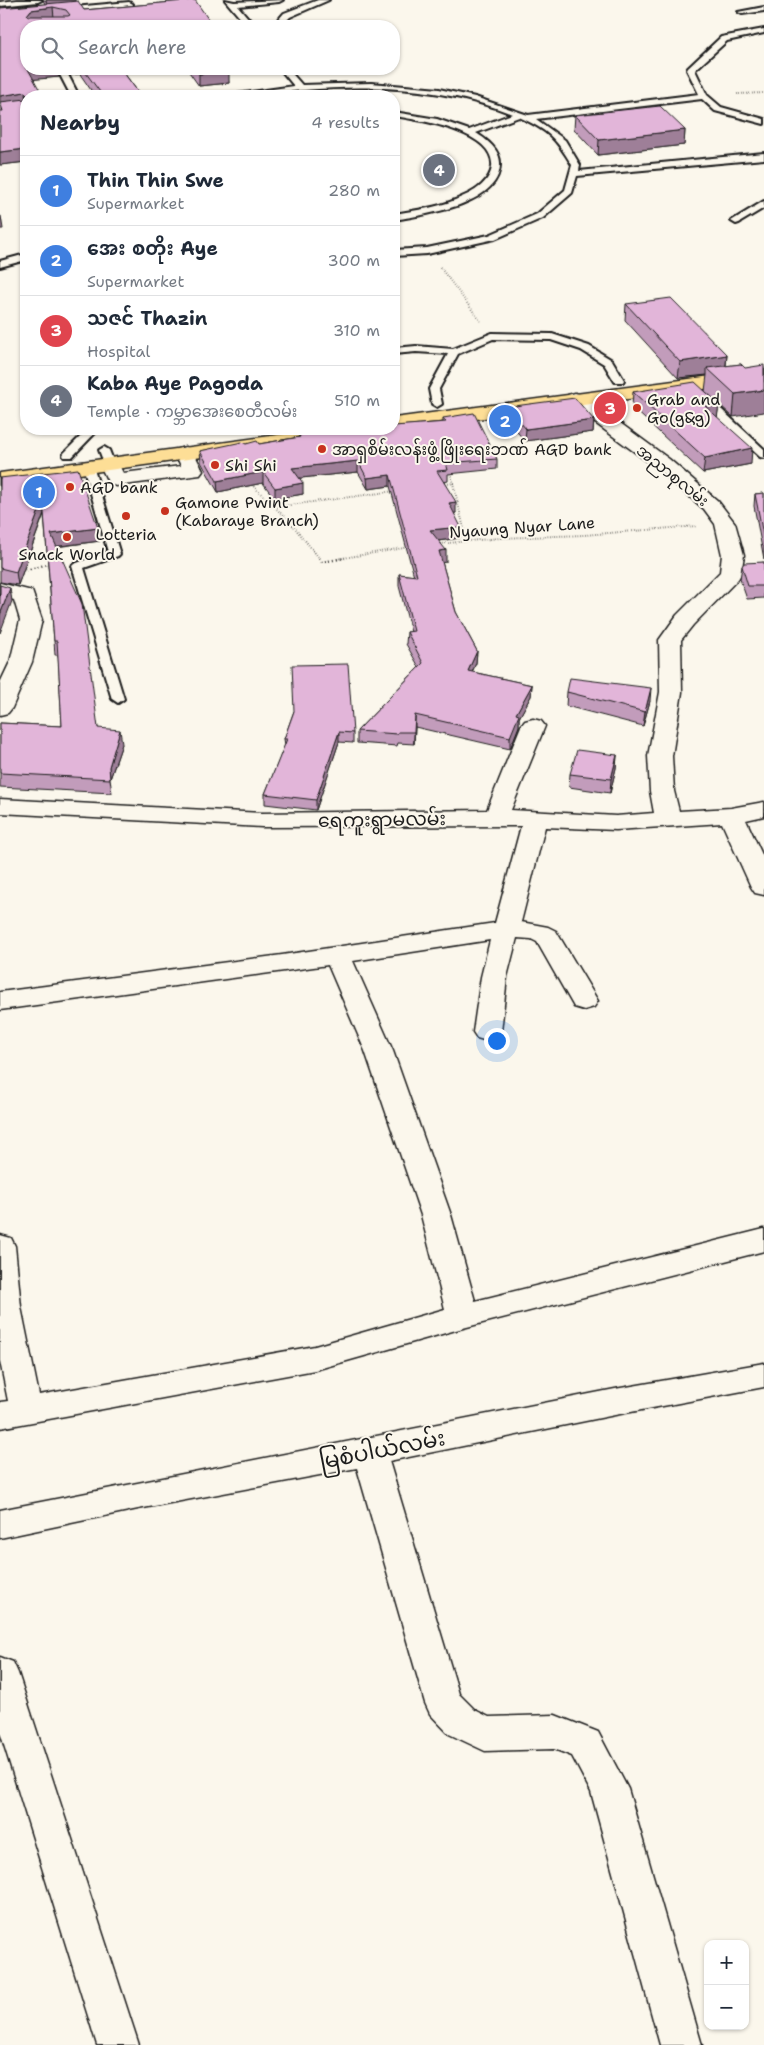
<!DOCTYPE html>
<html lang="en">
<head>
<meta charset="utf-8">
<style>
	:root { --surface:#fff; --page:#f6f6f7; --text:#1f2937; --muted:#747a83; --line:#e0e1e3; --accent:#7c3aed }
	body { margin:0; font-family:"Shantell Sans","Noto Sans Myanmar",sans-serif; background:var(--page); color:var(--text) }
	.controls { position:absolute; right:15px; bottom:15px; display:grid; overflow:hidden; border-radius:10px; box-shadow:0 1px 4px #0004 }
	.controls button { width:45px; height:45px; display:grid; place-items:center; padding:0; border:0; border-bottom:1px solid var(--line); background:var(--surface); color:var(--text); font:25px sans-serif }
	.you { position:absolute; left:496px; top:1040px; width:18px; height:18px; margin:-12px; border:4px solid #fff; border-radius:50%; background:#1a73e8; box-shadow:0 0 0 8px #1a73e833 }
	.badge { display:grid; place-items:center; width:32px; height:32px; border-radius:50%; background:var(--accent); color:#fff; font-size:16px; font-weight:700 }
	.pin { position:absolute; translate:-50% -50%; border:2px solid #fff; box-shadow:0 1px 5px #0006 }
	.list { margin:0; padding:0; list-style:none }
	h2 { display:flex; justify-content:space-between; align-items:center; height:65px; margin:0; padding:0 20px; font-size:21px }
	h2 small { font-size:16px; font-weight:400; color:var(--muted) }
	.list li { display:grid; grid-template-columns:32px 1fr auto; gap:15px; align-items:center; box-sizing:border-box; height:70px; padding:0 20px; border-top:1px solid var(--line) }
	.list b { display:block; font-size:19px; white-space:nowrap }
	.list p { margin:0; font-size:16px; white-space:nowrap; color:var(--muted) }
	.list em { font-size:16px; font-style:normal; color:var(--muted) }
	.icon { flex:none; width:28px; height:28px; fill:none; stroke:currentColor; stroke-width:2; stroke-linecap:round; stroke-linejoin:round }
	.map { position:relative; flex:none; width:764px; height:2045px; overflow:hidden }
	.search { position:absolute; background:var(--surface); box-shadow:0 1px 4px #0004; left:20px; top:20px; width:380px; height:55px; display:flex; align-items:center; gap:12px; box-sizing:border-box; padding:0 18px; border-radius:20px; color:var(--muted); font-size:19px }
	.panel { position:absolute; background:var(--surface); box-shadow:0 1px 4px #0004; left:20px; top:90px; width:380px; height:345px; border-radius:20px }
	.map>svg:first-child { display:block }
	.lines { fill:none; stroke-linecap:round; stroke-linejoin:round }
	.service-casing { stroke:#1c1c1c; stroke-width:4 }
	.minor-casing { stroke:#1c1c1c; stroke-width:3 }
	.primary-casing { stroke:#1c1c1c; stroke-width:3 }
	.path-far1 { stroke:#1c1c1c; stroke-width:2; stroke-dasharray:0.5 2; stroke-linecap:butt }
	.path { stroke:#1c1c1c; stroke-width:2.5; stroke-dasharray:1 3; stroke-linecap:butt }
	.service { fill:#fbf7ec; fill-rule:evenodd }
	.minor { fill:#fbf7ec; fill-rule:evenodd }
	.primary { fill:#fdde96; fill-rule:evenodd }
	.wall { fill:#c29cbb; stroke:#1c1c1c }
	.shaded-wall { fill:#9e7f98; stroke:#1c1c1c }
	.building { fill:#e2b5d9; stroke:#1c1c1c; fill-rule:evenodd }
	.poi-dot { fill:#c8321e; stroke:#fbf7ec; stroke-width:2 }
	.labels { text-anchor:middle; stroke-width:4; stroke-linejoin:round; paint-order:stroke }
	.far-poi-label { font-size:16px; fill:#1c1c1c; stroke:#fbf7ec; text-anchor:start }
	.far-street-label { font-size:16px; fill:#1c1c1c; stroke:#fbf7ec }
	.street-label { font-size:19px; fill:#1c1c1c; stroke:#fbf7ec }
	.near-street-label { font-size:22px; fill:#1c1c1c; stroke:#fbf7ec }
</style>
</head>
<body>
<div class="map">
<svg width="764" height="2045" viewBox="0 0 764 2045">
	<rect width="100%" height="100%" fill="#fbf7ec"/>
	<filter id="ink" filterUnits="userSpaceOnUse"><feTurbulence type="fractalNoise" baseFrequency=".02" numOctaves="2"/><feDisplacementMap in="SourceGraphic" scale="10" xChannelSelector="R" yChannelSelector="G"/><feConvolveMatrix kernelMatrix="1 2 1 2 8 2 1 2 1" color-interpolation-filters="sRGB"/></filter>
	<g filter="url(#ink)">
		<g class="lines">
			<g class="service-casing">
				<g id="service">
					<path d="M17,0H42L38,2L0,6V2Z"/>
					<path d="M225,0L234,2L283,0L279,2L238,6L255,26H247Z"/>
					<path d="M318,0H329L290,17L281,26H273L284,13Z"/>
					<path d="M129,2L133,4L132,6L63,12L59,10L63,8Z"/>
					<path d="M764,7V11L742,14L738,12Z"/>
					<path d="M764,29V33L727,41L695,70L707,95L721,107L764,119V124L715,111L702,99L536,119L565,140L580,165L579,171L764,153V159L577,176L572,193L543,218L495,239L427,254L394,256V250L427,248L489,235L537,214L565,190L572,165C556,138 548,130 519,117L476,133C487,140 501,150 500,165C499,205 423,215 394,220V214C418,210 442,207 464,196C476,191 490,181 492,167C496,131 418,120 394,116V112L437,119L469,130L512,114C447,88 374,84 305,90C281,91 257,98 233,96L237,94L294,86L280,69H288L302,85L371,83L439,89L475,97L528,115L699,94L687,70L688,68L721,37Z"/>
					<path d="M57,69H65L79,96H71Z"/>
					<path d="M764,201V208L739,223L736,224L731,221Z"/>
					<path d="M26,254V260L0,267V261Z"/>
					<path d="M492,333L552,334L589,346L612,360L624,380L623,382H615L604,364L581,350L551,340L493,339L458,354L439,389L442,404L437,407L432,404L429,389L448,354L416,352L394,354V348L416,346L453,349Z"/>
					<path d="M704,396L708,397L764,449V458L760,457L700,401L699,399Z"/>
					<path d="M88,429H99L72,457H64L63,455L64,453Z"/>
					<path d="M104,447L109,450L114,463L113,465L109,466L104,463L99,450Z"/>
					<path d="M88,463L93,466L120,554L118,556L84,568L124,699L118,703L112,699L72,566L74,564L108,552L83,466Z"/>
				</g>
			</g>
			<g class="minor-casing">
				<g id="minor">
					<path d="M575,393L582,395L669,459L718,501L735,523L744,555L741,574L738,579L693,625L681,640L682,692L672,756L674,791L679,811L731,808L764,802V816L746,820L764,859V895L755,893L751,887L722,823L616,830L545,827L521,922L548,927L556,931L598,1001L594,1007L584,1010L574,1007L537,942L531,939L517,938L507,977L501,1032L497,1038L487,1041L477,1038L473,1032L481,977L490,940L353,961L393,1051L451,1215L475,1301L764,1229V1251L463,1328L315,1370L0,1428V1402L8,1401L0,1361V1235L11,1238L15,1246L21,1307L39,1395L315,1346L445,1309L421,1215L365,1051L328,965L0,1010V992L282,955L495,923L521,826L262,827L0,813V799L262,813L487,810L521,726L525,721L533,719L541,721L545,726L511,810L616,816L654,813L650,791L648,756L660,692L659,640L677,615L720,572L722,555L715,524L704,509L655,467L568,403L566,399L568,395Z"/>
					<path d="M185,447L192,449L203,471L200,475L116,486L109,484L99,463L102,459L109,457L116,459L123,473L181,466L175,453L178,449Z"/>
					<path d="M0,583L32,591L42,620L32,662L12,708L8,713L0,715V683L10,662L20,620L14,600L0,596Z"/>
					<path d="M764,1363V1387L615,1415L389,1461L459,1694L475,1710L489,1717L555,1715L598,1732L628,1789L702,2045H660L591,1792L572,1756L554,1749L485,1751L449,1734L430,1714L425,1703L357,1468L138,1509L0,1538V1510L615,1389Z"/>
					<path d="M0,1657L13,1662L18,1673L139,2045H97L0,1732Z"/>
				</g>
			</g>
			<g class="primary-casing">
				<g id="primary">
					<path d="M764,369V381L394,430L390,429H394V418Z"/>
					<path d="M322,429H372L369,433L362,435L0,485V473Z"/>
				</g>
			</g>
			<g class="path-far1">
				<path d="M737,94L764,93"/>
				<path d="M440,267L481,322"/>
				<path d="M450,471L467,541"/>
				<path d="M250,483L291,523L320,559"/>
				<path d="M441,485L454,483"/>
				<path d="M275,507L395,491"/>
				<path d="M438,544L500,538L584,535L697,526"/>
				<path d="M337,559L410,547"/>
			</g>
			<g class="path">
				<path d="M319,558L322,562L345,558"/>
				<path d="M22,571L52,563"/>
			</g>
			<use href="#service" class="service"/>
			<use href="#minor" class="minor"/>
			<use href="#primary" class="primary"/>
		</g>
		<g class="wall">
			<path d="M43,0H75V1L84,10L195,0L26,26L59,77L34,79L26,96V162L0,165V111H1L0,8L45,4Z"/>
			<path d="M66,69H140L122,70L141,96H95L80,74L70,75Z"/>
			<path d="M187,69H227L229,83L199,86Z"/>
			<path d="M575,115L685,130L684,145L598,155L574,129Z"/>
			<path d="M626,304L727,355L726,366L741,364L733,417L705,391L707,375L678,378L625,320Z"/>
			<path d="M633,392L719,404L717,417L751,464L703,473L632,407Z"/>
			<path d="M507,407L594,420L593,432L525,441L506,419Z"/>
			<path d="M443,418L497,459V469L448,474V481L444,482L456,513H454L460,538L438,541L446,562H442L456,612L477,651L476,663L472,672L532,685L531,696L519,718V726L510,749L415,727L414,744L398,743L397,746L357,743V731L419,667L406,644L407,632H411L399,586V574L414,576L390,486L368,489L358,472L300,478L303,494L275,499L263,483L218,492L201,462L200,451L246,444H259L299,437V435L443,422Z"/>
			<path d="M0,478L98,528L100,541L56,547L98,728L122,744L110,779L112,793L0,787V723L62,726L58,655H55L54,641L44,514L18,585L0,582Z"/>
			<path d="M764,493V559L754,506L755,494Z"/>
			<path d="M764,562V598L747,599L740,579L742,566Z"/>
			<path d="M567,692L650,701L643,726L566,706Z"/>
			<path d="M294,711L353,733V743L339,742L316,810L265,804V794L285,745L284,739Z"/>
			<path d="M617,755L616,768L610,793L569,787L570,774Z"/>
		</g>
		<g class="shaded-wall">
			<path d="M46,0H75V5L53,7L54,18L32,21L27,15L31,10L47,8Z"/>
			<path d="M28,69H58L59,77L29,80Z"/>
			<path d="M70,69H79L80,74L70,75Z"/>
			<path d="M115,69H140L115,71Z"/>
			<path d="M229,71V83L199,86V74Z"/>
			<path d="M25,92L26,104L0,103V96Z"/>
			<path d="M685,130L684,145L598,155L599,140Z"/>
			<path d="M26,149V162L0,165V152Z"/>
			<path d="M0,216H1L3,229H0Z"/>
			<path d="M727,355L725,372L707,368V375L678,378L680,362Z"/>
			<path d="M764,390V412L733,417L735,394Z"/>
			<path d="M719,404L717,419L705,406Z"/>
			<path d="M594,420L593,432L525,441L526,429Z"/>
			<path d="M752,448L751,464L703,473L705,458Z"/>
			<path d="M358,461V472L292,479V468Z"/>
			<path d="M263,472V483L218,492L217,481Z"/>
			<path d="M390,475V486L368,489L367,478Z"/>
			<path d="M303,483V494L275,499V488Z"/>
			<path d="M43,500L44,513L18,585L16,572Z"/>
			<path d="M456,502V513L448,514L449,503Z"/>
			<path d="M461,527L460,538L430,542V530Z"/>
			<path d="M98,528L100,541L52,547L51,534Z"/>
			<path d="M446,550V562L439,563V551Z"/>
			<path d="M10,588L12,601L0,633V615Z"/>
			<path d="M477,651L476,663L468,682V671Z"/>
			<path d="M532,685L531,696L519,718V726L510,749V737L516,714Z"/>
			<path d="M651,688L650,701L643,726L645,712Z"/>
			<path d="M415,715V727L414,744V732Z"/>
			<path d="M120,730L122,744L110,779L109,767Z"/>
			<path d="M339,732V742L316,810V800Z"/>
			<path d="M617,755L616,768L610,793L611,779Z"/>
		</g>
		<g class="building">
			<path d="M195,0L213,26H26V69H28L43,96H26L27,94L25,92L0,96V8L78,1L84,10ZM53,7L66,10L70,15L68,16H29L27,15L31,10Z"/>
			<path d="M83,69H121L141,96H103Z"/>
			<path d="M195,69H227L229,71L199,74Z"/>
			<path d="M26,98V149L0,152V111H3L0,102L26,99Z"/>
			<path d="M660,106L685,130L599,140L575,115Z"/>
			<path d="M671,298L727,355L680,362L626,304Z"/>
			<path d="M741,364L745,368L764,365V390L735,394L707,368Z"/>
			<path d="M695,382L719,404L705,406L752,448L705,458L633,392Z"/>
			<path d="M575,398L594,420L526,429L507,407Z"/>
			<path d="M474,413L497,459L446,463L448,470L437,471L456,502L449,503L461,527L430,530L446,550L439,551L456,612L477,651L468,671L532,685L516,714L519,715L510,737L415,715L414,732H398L397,734L357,731L423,663L407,632L414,631L399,574L417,576L390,475L367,478L358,461L292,468L303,483L275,488L263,472L217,481L200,451L242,442L246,444L257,441L259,444L300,437L299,435L312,433L364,429H394V426L446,422L443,418Z"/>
			<path d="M78,469L98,528L51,534L82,604L98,728L120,730L109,767L110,779L0,773V723L62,726L57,641H54L43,500L16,572L0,568V478Z"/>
			<path d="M764,493V540L755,494Z"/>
			<path d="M764,562V586H748L742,566L744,563Z"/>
			<path d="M0,585L10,588L0,615Z"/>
			<path d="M348,664L353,733L339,732L316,800L265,794L287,739H284L294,711L292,665Z"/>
			<path d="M570,678L651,688L645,712L567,692Z"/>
			<path d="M577,750L617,755L611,779L570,774Z"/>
		</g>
	</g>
	<g class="poi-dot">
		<circle cx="637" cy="408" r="5"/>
		<circle cx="322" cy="449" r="5"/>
		<circle cx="215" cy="465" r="5"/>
		<circle cx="70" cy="487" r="5"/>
		<circle cx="165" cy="511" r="5"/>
		<circle cx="126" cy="516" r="5"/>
		<circle cx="67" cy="537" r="5"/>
	</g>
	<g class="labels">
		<g class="far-poi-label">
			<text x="647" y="405">Grab and<tspan x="647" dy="18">Go(g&amp;g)</tspan></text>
			<text x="332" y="455">အာရှစိမ်းလန်းဖွံ့ဖြိုးရေးဘဏ် AGD bank</text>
			<text x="225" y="471">Shi Shi</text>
			<text x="80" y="493">AGD bank</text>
			<text x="175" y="508">Gamone Pwint<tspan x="175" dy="18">(Kabaraye Branch)</tspan></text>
			<text x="126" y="540" text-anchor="middle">Lotteria</text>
			<text x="67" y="560" text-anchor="middle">Snack World</text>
		</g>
		<g class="far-street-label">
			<text transform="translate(673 475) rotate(39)" y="6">အညာစုလမ်း</text>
			<text transform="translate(522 527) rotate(-4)" y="6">Nyaung Nyar Lane</text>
		</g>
		<g class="street-label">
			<text transform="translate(382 819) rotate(-1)" y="7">ရေကူးရွာမလမ်း</text>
		</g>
		<g class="near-street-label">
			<text transform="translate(382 1449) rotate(-11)" y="8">မြစံပါယ်လမ်း</text>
		</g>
	</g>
</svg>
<div class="controls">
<button>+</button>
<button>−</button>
</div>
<div class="you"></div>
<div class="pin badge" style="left:39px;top:492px;background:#3f7fe0">1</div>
<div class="pin badge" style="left:505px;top:421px;background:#3f7fe0">2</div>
<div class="pin badge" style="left:610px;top:408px;background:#e0444e">3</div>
<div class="pin badge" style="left:439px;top:170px;background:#6b7280">4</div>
<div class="search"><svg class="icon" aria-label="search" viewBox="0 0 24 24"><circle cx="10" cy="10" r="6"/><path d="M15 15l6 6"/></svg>Search here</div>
<section class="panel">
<h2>Nearby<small>4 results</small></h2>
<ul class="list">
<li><span class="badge" style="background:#3f7fe0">1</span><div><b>Thin Thin Swe</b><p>Supermarket</p></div><em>280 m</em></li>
<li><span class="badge" style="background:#3f7fe0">2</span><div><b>အေး စတိုး Aye</b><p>Supermarket</p></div><em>300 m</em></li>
<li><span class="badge" style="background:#e0444e">3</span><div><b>သဇင် Thazin</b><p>Hospital</p></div><em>310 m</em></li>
<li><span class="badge" style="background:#6b7280">4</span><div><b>Kaba Aye Pagoda</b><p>Temple · ကမ္ဘာအေးစေတီလမ်း</p></div><em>510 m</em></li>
</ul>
</section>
</div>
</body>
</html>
